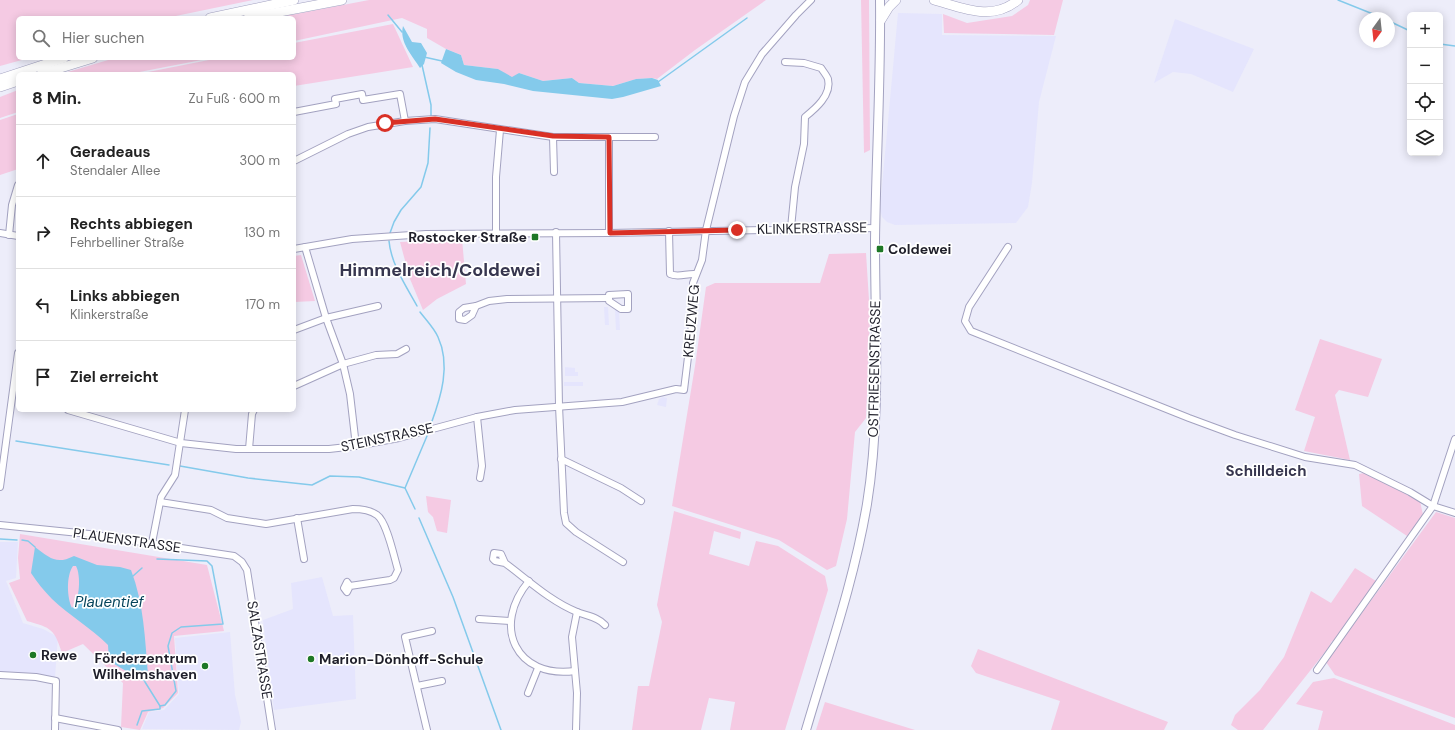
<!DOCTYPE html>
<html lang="de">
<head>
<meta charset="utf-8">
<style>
	:root { --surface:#fff; --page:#f6f6f6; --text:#222; --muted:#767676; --line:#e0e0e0 }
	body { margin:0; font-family:"DM Sans",sans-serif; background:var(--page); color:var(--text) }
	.controls { position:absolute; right:12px; top:12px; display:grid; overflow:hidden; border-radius:6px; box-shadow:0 2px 10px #0003 }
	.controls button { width:36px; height:36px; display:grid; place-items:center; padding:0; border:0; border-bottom:1px solid var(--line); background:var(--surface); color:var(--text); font:20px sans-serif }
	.compass { position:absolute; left:1359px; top:12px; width:36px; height:36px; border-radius:50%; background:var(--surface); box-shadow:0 2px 10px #0003; rotate:195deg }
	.stop { position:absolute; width:12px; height:12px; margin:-9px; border:3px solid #d93025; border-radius:50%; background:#fff }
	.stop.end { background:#d93025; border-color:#fff; box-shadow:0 1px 4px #0008 }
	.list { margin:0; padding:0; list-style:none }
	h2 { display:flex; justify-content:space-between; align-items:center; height:52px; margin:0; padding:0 16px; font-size:17px }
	h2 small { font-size:13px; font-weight:400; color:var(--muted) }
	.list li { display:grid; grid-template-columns:26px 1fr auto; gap:12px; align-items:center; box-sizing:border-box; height:72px; padding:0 16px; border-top:1px solid var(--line) }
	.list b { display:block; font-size:15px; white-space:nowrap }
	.list p { margin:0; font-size:13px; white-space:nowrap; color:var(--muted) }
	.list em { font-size:13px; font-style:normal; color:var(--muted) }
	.icon { flex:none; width:22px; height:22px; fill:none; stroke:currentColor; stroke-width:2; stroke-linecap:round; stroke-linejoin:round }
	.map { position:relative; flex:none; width:1455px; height:730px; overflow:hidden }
	.search { position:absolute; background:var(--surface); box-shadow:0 2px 10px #0003; left:16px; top:16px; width:280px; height:44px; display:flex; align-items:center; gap:10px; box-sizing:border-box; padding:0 14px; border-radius:6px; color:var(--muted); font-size:15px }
	.panel { position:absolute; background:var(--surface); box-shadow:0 2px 10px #0003; left:16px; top:72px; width:280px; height:340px; border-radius:6px }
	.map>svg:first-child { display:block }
	.built { fill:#e5e5fd }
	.green { fill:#f5cae3 }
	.water { fill:#84caeb; fill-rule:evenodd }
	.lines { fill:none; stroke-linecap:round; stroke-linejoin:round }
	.stream { stroke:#84caeb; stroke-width:1.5 }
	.minor-casing { stroke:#a3a2c0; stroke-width:8 }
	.major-casing { stroke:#a3a2c0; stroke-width:10 }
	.highway-casing { stroke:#a3a2c0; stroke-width:10 }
	.minor { stroke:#fff; stroke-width:6 }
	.major { stroke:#fff; stroke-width:8 }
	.highway { stroke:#fff; stroke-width:9 }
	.route { stroke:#d93025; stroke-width:5 }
	.poi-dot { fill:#1e7826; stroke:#fff; stroke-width:1.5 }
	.labels { text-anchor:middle; stroke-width:3.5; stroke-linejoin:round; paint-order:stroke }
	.street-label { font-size:14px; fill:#1f1f2a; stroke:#fff }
	.poi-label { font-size:14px; font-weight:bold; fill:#1f1f2a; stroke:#fff; text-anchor:start }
	.neighbourhood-label { font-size:15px; font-weight:bold; fill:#37364f; stroke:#fff }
	.water-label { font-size:15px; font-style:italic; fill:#06445b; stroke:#fff }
	.district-label { font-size:18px; font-weight:bold; fill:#37364f; stroke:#fff }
</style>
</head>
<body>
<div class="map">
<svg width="1455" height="730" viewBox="0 0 1455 730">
	<rect width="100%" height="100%" fill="#ededfa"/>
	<g class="built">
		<path d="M898,13L942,14V35L1056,36L1039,102L1032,183L1028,207L1016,223L895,225L887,222L882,217L880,208Z"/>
		<path d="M1175,19L1254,49L1233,92L1191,74L1173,72L1154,83Z"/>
		<path d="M604,307H608L609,325H605Z"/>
		<path d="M615,310H619L620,330H616Z"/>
		<path d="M565,367L575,368V372H578V376H565Z"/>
		<rect x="564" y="382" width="19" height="4"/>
		<path d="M663,397L667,398L666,407L657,405L659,399Z"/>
		<path d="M0,542H18L16,578L6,581L23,623L43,629L58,637L55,677L0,673Z"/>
		<path d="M322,577L333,616L353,615L356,699L274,710L263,620L293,609L291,583Z"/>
		<path d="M230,632L235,695L241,722L239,730L142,729L149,712L164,710L179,694L175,638Z"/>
	</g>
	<g class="green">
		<path d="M0,0H253L166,18H18V58H29L0,66Z"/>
		<path d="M369,0H766L695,50L657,79L652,78L636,79L613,86L579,83L572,78L543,81L519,73L512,78L498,69L464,65L461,55L446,49L427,38V29L402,18L294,41V18H275Z"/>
		<path d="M861,0H869L870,150L864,153Z"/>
		<path d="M1030,0H1063L1054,35L944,33L943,14L967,23L1012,16L1028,5Z"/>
		<path d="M393,24L413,67L294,86V74H138L219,58H294V43Z"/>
		<path d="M115,58H212L129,74H61Z"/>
		<path d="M18,90V112L0,118V97Z"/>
		<path d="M18,114V169L0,175V120Z"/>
		<path d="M462,239L466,284L437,299L423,310L410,279L400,242Z"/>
		<path d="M866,253L870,316L866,418L855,432L847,519L836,566L827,570L779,540L672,506L695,366L706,287L715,283H820L829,254Z"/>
		<path d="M301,255L315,301L294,302V256Z"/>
		<path d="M1320,339L1382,359L1368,397L1339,390L1335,395L1350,460L1304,451L1315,417L1295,410Z"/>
		<path d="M1364,473L1420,501L1423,515L1407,536L1362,506L1359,474Z"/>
		<path d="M426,496L451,500L447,533L437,531L433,517L428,512Z"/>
		<path d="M674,511L741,532L740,539L714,531L709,554L749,566L756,541L778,546L825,576L828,590L785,730H730L735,702L709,698L701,730H632L638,686H649L662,622L657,605Z"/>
		<path d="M1436,512L1455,518V718L1335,675L1326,662Z"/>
		<path d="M20,534L207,565L224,631L174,636L178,693L163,708L148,712L140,730L121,727L123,683L83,644L62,653C54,629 52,628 27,621L9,583L20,579L18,558Z"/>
		<path d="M1355,568L1376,581L1335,641H1332L1329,647L1263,730H1238L1231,725L1235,715L1260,690L1284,657L1311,591L1331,603Z"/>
		<path d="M978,649L1168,722L1164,730H1051L1060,701L976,673L971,666Z"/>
		<path d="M1334,678L1455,725V730H1318L1323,711L1296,704L1313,682Z"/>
		<path d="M825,702L915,730H816Z"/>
	</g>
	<g class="water">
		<path d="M403,26L412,42L421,43L427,53L424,64L420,68C412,55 399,42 403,26Z"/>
		<path d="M446,49L461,55L464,65L498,69L512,77L519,73L543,81L572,78L579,83L613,86L636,79L652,78L658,80L661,86L623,97L612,99L533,91L504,84L476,80L456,72L441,63Z"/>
		<path d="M35,547C50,558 56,565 74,556L97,565L120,567L131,570C144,604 145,639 148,675L145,682L109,661L108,645C91,628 70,616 52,599C44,591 37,582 31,573ZM73,566H76C81,575 80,601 72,608C67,598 66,576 73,566Z"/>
	</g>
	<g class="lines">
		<g class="stream">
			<path d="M1338,0L1383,18"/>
			<path d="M388,15L402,32"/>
			<path d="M1389,21L1410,31"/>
			<path d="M1440,44L1455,46"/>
			<path d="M424,57L442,61"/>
			<path d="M422,65L431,105V116"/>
			<path d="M658,82L747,18"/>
			<path d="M390,233L394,222L401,210L421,187L428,163L430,128"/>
			<path d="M389,241C391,264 406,286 417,306"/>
			<path d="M420,312C426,320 434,328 438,337C451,365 441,397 431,424"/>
			<path d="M16,441L169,465"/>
			<path d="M180,466L248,478L312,485L330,476L359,477L405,488"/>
			<path d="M415,509L405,488L427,436"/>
			<path d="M419,518L453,597L501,730"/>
			<path d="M0,539L17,540"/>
			<path d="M22,540L28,541L35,547"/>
			<path d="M133,576L142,568"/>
			<path d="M145,682L160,706L165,705L176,691L168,646L172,633L181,627L223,624L212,566L207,561L157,559"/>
			<path d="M137,725L142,711L160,709V706"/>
		</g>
		<g class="minor-casing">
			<g id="minor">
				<path d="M785,62L804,63L821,68C823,71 827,76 828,79C832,95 815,109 805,117L804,144L795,187L791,228"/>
				<path d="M294,112L336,104L335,99L362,94L363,100L400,94L405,121"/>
				<path d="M553,137L554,172"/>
				<path d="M609,137V233"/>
				<path d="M294,161L348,134L368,127L405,121L435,119L553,137H655"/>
				<path d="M669,231L670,274C678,278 687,273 696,274"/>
				<path d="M556,232L559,406L564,513L566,523L576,532L623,562"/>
				<path d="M0,233L18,236"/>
				<path d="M496,233V177L500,130"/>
				<path d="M9,235L12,205L18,185"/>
				<path d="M305,247L326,318L343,364L350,394L356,446"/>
				<path d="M1008,247L969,307L965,321L971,331L1189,418L1235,435L1305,457L1355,465L1410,492L1433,506L1455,513"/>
				<path d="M294,249L352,239L426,234L609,233L876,228"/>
				<path d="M628,294V309H621L609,301V295Z"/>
				<path d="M476,306L489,301L507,299L609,298"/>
				<path d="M476,306L472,315L465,320L459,319V312L464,308Z"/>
				<path d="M294,330L326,318L378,306"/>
				<path d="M294,386L343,364L376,355L397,354L406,349"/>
				<path d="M68,410L181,443L236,449H329L356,446L399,438L477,417L515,410L622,402L676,389L684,390L692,324L693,283L702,260L706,230L734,116L745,82L762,54L796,15L811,0"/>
				<path d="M477,417L482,466L480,478"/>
				<path d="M249,449L252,414L254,410"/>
				<path d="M561,459L621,488L641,501"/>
				<path d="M0,487L18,353"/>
				<path d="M160,502L211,510L227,518L266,524L353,509C361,509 370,510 377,515C387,522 394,557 398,570L394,578L390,580L350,586L347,582L344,588L347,592L350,586"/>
				<path d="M297,518L304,559"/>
				<path d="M0,525L89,534L234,556L242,562L247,570L272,730"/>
				<path d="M152,543L161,497L175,475L185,410"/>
				<path d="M505,563L501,554L494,553L493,559L495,561L505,563C528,580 550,601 577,612C587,616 598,617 605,625"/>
				<path d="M529,581C491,626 516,679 575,671"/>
				<path d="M479,619L510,621"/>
				<path d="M1317,670L1433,506L1455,439"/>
				<path d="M0,675L36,677L56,681L55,730"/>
				<path d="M417,686L442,681"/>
				<path d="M528,693L538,668"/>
				<path d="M55,718L118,730"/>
				<path d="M427,730L405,637L432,631"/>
				<path d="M576,730L577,693L572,637L577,612"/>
			</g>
		</g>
		<g class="major-casing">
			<path id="major" d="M806,730C828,655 854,581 867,504C881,418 875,329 875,241C876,161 881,80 880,0"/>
		</g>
		<g class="highway-casing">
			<g id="highway">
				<path d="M934,0C963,8 992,22 1018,0"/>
				<path d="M210,18L294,0"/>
				<path d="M248,18L342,0"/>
				<path d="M881,20L889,7L896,0"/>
				<path d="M41,74L93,58"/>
				<path d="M0,79L64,58"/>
				<path d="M0,87L18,81"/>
			</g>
		</g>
		<use href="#minor" class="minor"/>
		<use href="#major" class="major"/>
		<use href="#highway" class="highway"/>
	</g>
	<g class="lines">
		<path class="route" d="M385,123L435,119L553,136L609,137L610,233L737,230"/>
	</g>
	<g class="poi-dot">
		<rect x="531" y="233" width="8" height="8" rx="2"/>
		<rect x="876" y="245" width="8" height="8" rx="2"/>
		<circle cx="33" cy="655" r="4"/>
		<circle cx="311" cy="659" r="4"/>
		<circle cx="205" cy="666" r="4"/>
	</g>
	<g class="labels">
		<g class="street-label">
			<text transform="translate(812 228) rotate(-1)" y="5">KLINKERSTRASSE</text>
			<text transform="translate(691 321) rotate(-85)" y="5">KREUZWEG</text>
			<text transform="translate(874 369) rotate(-89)" y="5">OSTFRIESENSTRASSE</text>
			<text transform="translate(387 437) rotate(-12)" y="5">STEINSTRASSE</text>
			<text transform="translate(127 540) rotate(8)" y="5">PLAUENSTRASSE</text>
			<text transform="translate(260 650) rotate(81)" y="5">SALZASTRASSE</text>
		</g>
		<g class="poi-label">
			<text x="527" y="242" text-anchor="end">Rostocker Straße</text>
			<text x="888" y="254">Coldewei</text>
			<text x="41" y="660">Rewe</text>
			<text x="197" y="663" text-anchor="end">Förderzentrum<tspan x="197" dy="16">Wilhelmshaven</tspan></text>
			<text x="319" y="664">Marion-Dönhoff-Schule</text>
		</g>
		<g class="neighbourhood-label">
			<text x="1266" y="476">Schilldeich</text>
		</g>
		<g class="water-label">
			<text x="109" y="607">Plauentief</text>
		</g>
		<g class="district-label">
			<text x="440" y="276">Himmelreich/Coldewei</text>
		</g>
	</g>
</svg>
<div class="controls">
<button>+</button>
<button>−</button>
<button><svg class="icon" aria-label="locate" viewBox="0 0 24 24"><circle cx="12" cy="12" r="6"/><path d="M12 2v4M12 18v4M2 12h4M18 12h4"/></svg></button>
<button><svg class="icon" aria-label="layers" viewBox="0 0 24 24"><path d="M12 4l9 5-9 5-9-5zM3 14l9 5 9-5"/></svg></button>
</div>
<svg class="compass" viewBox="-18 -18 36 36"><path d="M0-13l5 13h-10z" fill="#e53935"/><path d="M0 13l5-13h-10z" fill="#767676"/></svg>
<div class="stop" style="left:385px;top:123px"></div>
<div class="stop end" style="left:737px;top:230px"></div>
<div class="search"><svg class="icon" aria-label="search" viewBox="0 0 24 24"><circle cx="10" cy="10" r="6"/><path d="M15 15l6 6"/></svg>Hier suchen</div>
<section class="panel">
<h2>8 Min.<small>Zu Fuß · 600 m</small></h2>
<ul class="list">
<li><svg class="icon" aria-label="ahead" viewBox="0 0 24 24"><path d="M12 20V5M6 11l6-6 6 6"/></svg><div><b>Geradeaus</b><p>Stendaler Allee</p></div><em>300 m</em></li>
<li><svg class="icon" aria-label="right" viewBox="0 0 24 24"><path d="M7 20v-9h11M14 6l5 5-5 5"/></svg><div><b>Rechts abbiegen</b><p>Fehrbelliner Straße</p></div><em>130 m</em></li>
<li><svg class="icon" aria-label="left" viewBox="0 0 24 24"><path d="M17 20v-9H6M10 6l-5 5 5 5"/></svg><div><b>Links abbiegen</b><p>Klinkerstraße</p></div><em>170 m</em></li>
<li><svg class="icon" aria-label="arrive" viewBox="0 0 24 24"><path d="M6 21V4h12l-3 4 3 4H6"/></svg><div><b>Ziel erreicht</b></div></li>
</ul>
</section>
</div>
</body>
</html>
